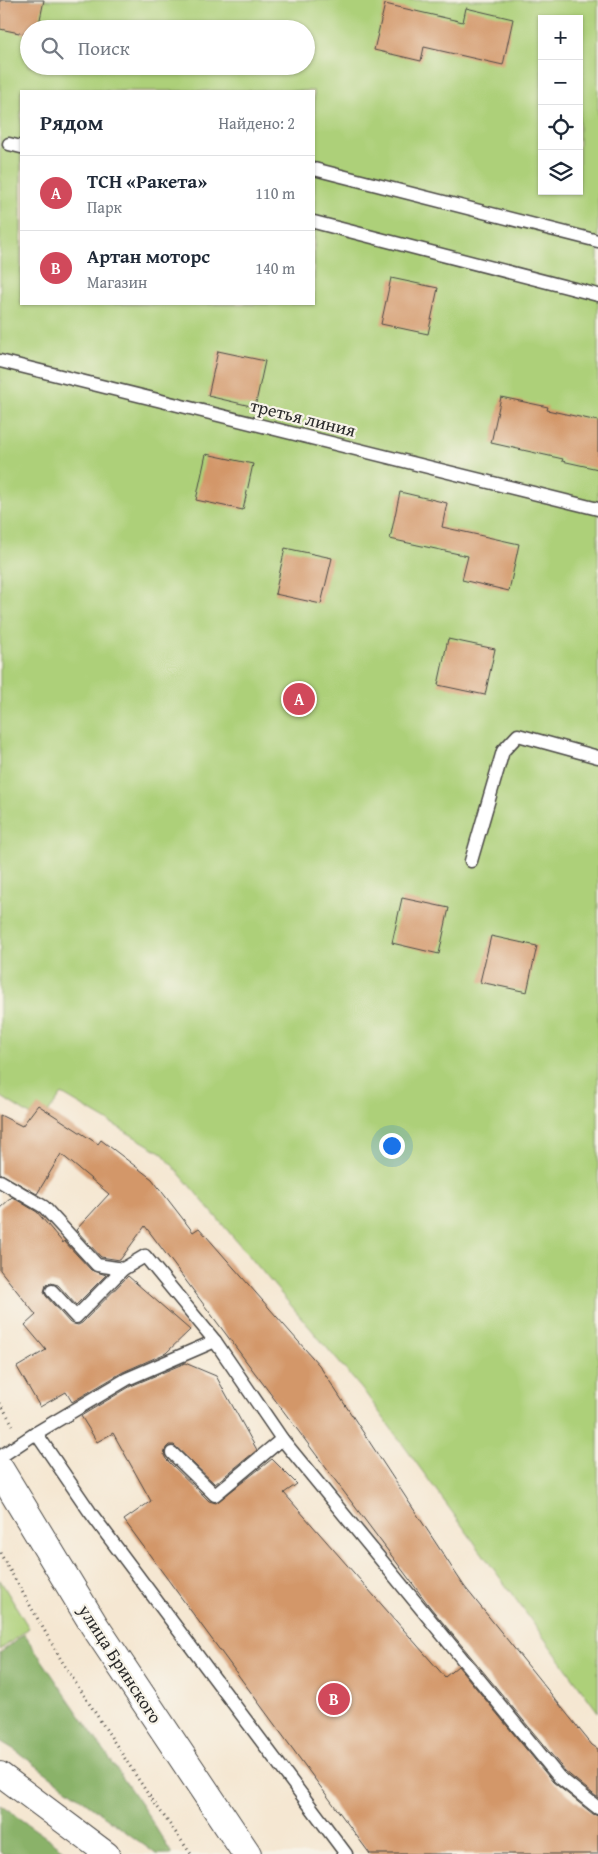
<!DOCTYPE html>
<html lang="ru">
<head>
<meta charset="utf-8">
<style>
	:root { --surface:#fff; --page:#f6f6f7; --text:#1f2937; --muted:#747a83; --line:#e0e1e3; --accent:#d1495b }
	body { margin:0; font-family:"Gentium Book Plus",serif; background:var(--page); color:var(--text) }
	.controls { position:absolute; right:15px; top:15px; display:grid; overflow:hidden; border-radius:0px; box-shadow:0 1px 4px #0004 }
	.controls button { width:45px; height:45px; display:grid; place-items:center; padding:0; border:0; border-bottom:1px solid var(--line); background:var(--surface); color:var(--text); font:25px sans-serif }
	.you { position:absolute; left:391px; top:1145px; width:18px; height:18px; margin:-12px; border:4px solid #fff; border-radius:50%; background:#1a73e8; box-shadow:0 0 0 8px #1a73e833 }
	.badge { display:grid; place-items:center; width:32px; height:32px; border-radius:50%; background:var(--accent); color:#fff; font-size:16px; font-weight:700 }
	.pin { position:absolute; translate:-50% -50%; border:2px solid #fff; box-shadow:0 1px 5px #0006 }
	.list { margin:0; padding:0; list-style:none }
	h2 { display:flex; justify-content:space-between; align-items:center; height:65px; margin:0; padding:0 20px; font-size:21px }
	h2 small { font-size:16px; font-weight:400; color:var(--muted) }
	.list li { display:grid; grid-template-columns:32px 1fr auto; gap:15px; align-items:center; box-sizing:border-box; height:75px; padding:0 20px; border-top:1px solid var(--line) }
	.list b { display:block; font-size:19px; white-space:nowrap }
	.list p { margin:0; font-size:16px; white-space:nowrap; color:var(--muted) }
	.list em { font-size:16px; font-style:normal; color:var(--muted) }
	.icon { flex:none; width:28px; height:28px; fill:none; stroke:currentColor; stroke-width:2; stroke-linecap:round; stroke-linejoin:round }
	.map { position:relative; flex:none; width:598px; height:1854px; overflow:hidden }
	.search { position:absolute; background:var(--surface); box-shadow:0 1px 4px #0004; left:20px; top:20px; width:295px; height:55px; display:flex; align-items:center; gap:12px; box-sizing:border-box; padding:0 18px; border-radius:28px; color:var(--muted); font-size:19px }
	.panel { position:absolute; background:var(--surface); box-shadow:0 1px 4px #0004; left:20px; top:90px; width:295px; height:215px; border-radius:0px }
	.map>svg:first-child { display:block }
	.green { fill:#add079; stroke:#6c7e52; fill-rule:evenodd }
	.forest { fill:#8ab269; stroke:#5a6e4a }
	.building { fill:#d39769 }
	.lines { fill:none; stroke-linecap:round; stroke-linejoin:round }
	.lane-casing { stroke:#494744; stroke-width:15 }
	.street-casing { stroke:#494744; stroke-width:26 }
	.secondary-casing { stroke:#494744; stroke-width:30 }
	.path { stroke:#494744; stroke-width:3; stroke-dasharray:1 4; stroke-linecap:butt }
	.lane { stroke:#fff; stroke-width:12 }
	.street { stroke:#fff; stroke-width:24 }
	.secondary { stroke:#fff; stroke-width:28 }
	.labels { text-anchor:middle; stroke-width:4.5; stroke-linejoin:round; paint-order:stroke }
	.street-label { font-size:18px; fill:#2b2b2b; stroke:#f7f3e8 }
</style>
</head>
<body>
<div class="map">
<svg width="598" height="1854" viewBox="0 0 598 1854">
	<rect width="100%" height="100%" fill="#f7f3e8"/>
	<filter id="ink" filterUnits="userSpaceOnUse"><feTurbulence type="fractalNoise" baseFrequency=".02" numOctaves="2"/><feDisplacementMap in="SourceGraphic" scale="10" xChannelSelector="R" yChannelSelector="G"/><feConvolveMatrix kernelMatrix="1 2 1 2 8 2 1 2 1" color-interpolation-filters="sRGB"/></filter>
	<filter id="wash" filterUnits="userSpaceOnUse"><feTurbulence type="fractalNoise" baseFrequency=".0096" numOctaves="4" result="noise"/><feDisplacementMap in="SourceGraphic" scale="20" xChannelSelector="R" yChannelSelector="G"/><feGaussianBlur stdDeviation="1.12" result="paint"/><feColorMatrix in="noise" values="0 0 0 0 0 0 0 0 0 0 0 0 0 0 0 0 0 1.4 0 .05"/><feComposite in="paint" operator="in"/></filter>
	<g filter="url(#wash)">
		<rect width="100%" height="100%" fill="#f5e7d2"/>
		<g class="green">
			<path d="M0,0H598V1712L366,1394L162,1153L62,1094L41,1122L0,1096ZM542,19H579V191H542ZM29,29H306V66H29ZM21,91H314V304H21Z"/>
			<path d="M0,1580L29,1628L0,1650Z"/>
		</g>
		<g class="forest">
			<path d="M24,1634L146,1812L172,1854H156L15,1750L0,1741V1653Z"/>
			<path d="M0,1805L70,1854H3L0,1852Z"/>
		</g>
		<g id="blocks">
			<g class="building">
				<path d="M0,0H44L38,29H29V35L0,29Z"/>
				<path d="M385,4L463,22L466,8L513,19L503,65L424,47L421,61L374,50Z"/>
				<path d="M391,278L438,288L428,334L381,324Z"/>
				<path d="M218,351L265,361L255,407L208,396Z"/>
				<path d="M501,397L548,407L547,410L598,421V469L562,461L563,459L491,443Z"/>
				<path d="M206,454L253,464L243,510L196,500Z"/>
				<path d="M400,492L447,503L442,527L519,544L509,591L462,580L468,556L390,539Z"/>
				<path d="M285,548L332,558L321,604L275,594Z"/>
				<path d="M448,639L495,649L485,695L438,685Z"/>
				<path d="M402,898L449,908L439,954L392,943Z"/>
				<path d="M491,936L537,946L527,992L480,982Z"/>
				<path d="M38,1105L98,1144L101,1140L152,1179L193,1232L199,1228L319,1365L464,1586L592,1745L598,1749V1798L565,1771L430,1607L145,1226L120,1260L101,1257L76,1230L109,1194L61,1154L37,1194L0,1173V1115L22,1126Z"/>
				<path d="M12,1197L37,1212L63,1243L64,1241L91,1270L106,1275L76,1305L58,1285L51,1283L46,1285L44,1292L46,1296L70,1323L78,1325L82,1323L128,1276L190,1330L166,1353L123,1372L72,1402L66,1392L40,1407L17,1367L46,1350L25,1325L36,1315L0,1270V1208Z"/>
				<path d="M185,1363L216,1376L257,1450L215,1484L174,1445H169L166,1448L164,1455L166,1459L209,1501L216,1503L272,1459L297,1484L284,1493L445,1677L458,1666L553,1782L593,1814L598,1816V1854H370L124,1520L151,1501L113,1433L97,1442L81,1416L131,1386Z"/>
			</g>
		</g>
	</g>
	<g filter="url(#ink)">
		<use href="#blocks" fill-opacity="0" stroke="#494744" stroke-width="1"/>
		<g class="lines">
			<g class="lane-casing">
				<g id="lane">
					<path d="M9,144L21,147"/>
					<path d="M314,169L598,241"/>
					<path d="M314,222L598,295"/>
					<path d="M0,361L598,509"/>
					<path d="M471,861L503,751L518,735L598,757"/>
					<path d="M0,1181L44,1207L97,1265L123,1269L145,1256L215,1341L282,1439L559,1777L598,1808"/>
					<path d="M52,1291L76,1317L123,1269"/>
					<path d="M36,1433L90,1512L346,1854"/>
					<path d="M172,1453L215,1495L282,1439"/>
					<path d="M0,1457L36,1433L127,1379L215,1341"/>
				</g>
			</g>
			<g class="street-casing">
				<path id="street" d="M0,1774L107,1854"/>
			</g>
			<g class="secondary-casing">
				<path id="secondary" d="M0,1470L94,1625L247,1854"/>
			</g>
			<g class="path">
				<path d="M0,1403L13,1425"/>
				<path d="M0,1553L63,1663L146,1791L191,1854"/>
			</g>
			<use href="#lane" class="lane"/>
			<use href="#street" class="street"/>
			<use href="#secondary" class="secondary"/>
		</g>
	</g>
	<g class="labels">
		<g class="street-label">
			<text transform="translate(303 418) rotate(14)" y="6">третья линия</text>
			<text transform="translate(120 1664) rotate(57)" y="6">улица Бринского</text>
		</g>
	</g>
</svg>
<div class="controls">
<button>+</button>
<button>−</button>
<button><svg class="icon" aria-label="locate" viewBox="0 0 24 24"><circle cx="12" cy="12" r="6"/><path d="M12 2v4M12 18v4M2 12h4M18 12h4"/></svg></button>
<button><svg class="icon" aria-label="layers" viewBox="0 0 24 24"><path d="M12 4l9 5-9 5-9-5zM3 14l9 5 9-5"/></svg></button>
</div>
<div class="you"></div>
<div class="pin badge" style="left:299px;top:699px">A</div>
<div class="pin badge" style="left:334px;top:1699px">B</div>
<div class="search"><svg class="icon" aria-label="search" viewBox="0 0 24 24"><circle cx="10" cy="10" r="6"/><path d="M15 15l6 6"/></svg>Поиск</div>
<section class="panel">
<h2>Рядом<small>Найдено: 2</small></h2>
<ul class="list">
<li><span class="badge">A</span><div><b>ТСН «Ракета»</b><p>Парк</p></div><em>110 m</em></li>
<li><span class="badge">B</span><div><b>Артан моторс</b><p>Магазин</p></div><em>140 m</em></li>
</ul>
</section>
</div>
</body>
</html>
